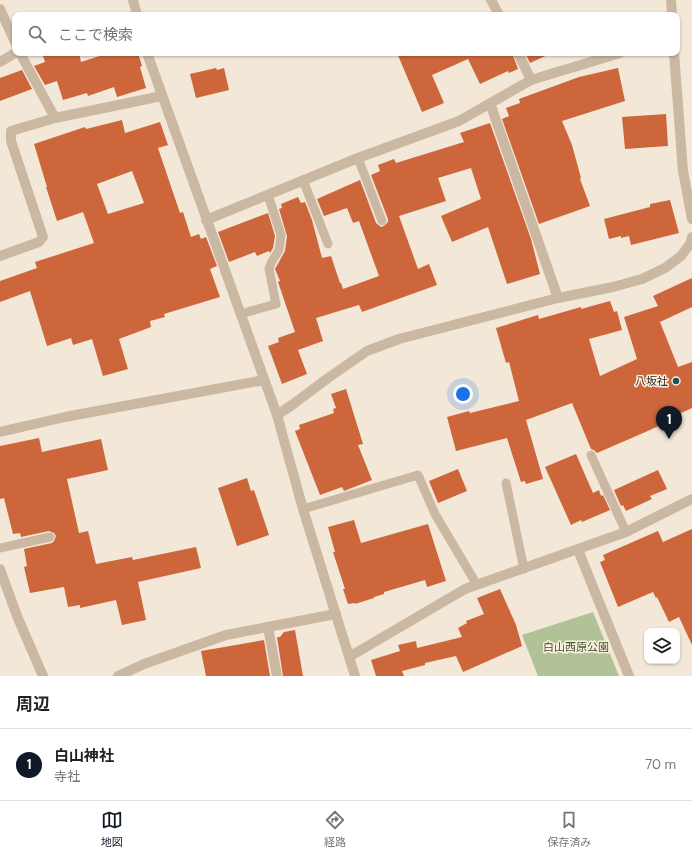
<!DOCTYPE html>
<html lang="ja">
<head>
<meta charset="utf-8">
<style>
	:root { --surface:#fff; --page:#f6f6f6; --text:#202124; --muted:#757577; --line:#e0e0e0; --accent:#111827 }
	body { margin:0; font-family:"DM Sans","Noto Sans JP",sans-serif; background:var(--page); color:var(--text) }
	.controls { position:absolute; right:12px; bottom:12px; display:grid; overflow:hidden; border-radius:8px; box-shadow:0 1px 3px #0004 }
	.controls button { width:36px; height:36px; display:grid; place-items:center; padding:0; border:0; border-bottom:1px solid var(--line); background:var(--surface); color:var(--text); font:20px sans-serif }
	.you { position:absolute; left:463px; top:394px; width:14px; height:14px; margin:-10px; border:3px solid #fff; border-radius:50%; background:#1a73e8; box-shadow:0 0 0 6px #1a73e833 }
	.badge { display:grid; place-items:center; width:26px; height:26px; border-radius:50%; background:var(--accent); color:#fff; font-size:13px; font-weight:700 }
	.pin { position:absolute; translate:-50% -33px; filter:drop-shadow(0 1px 2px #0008) }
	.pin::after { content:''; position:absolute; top:21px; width:14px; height:12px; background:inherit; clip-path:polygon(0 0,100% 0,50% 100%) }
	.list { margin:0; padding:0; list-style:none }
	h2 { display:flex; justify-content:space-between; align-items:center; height:52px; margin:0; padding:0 16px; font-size:17px }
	h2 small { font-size:13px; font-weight:400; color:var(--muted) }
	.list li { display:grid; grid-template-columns:26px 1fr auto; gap:12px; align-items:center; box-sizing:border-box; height:72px; padding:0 16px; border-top:1px solid var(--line) }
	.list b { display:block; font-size:15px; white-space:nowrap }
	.list p { margin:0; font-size:13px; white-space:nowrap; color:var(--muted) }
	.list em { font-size:13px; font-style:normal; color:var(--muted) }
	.icon { flex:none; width:22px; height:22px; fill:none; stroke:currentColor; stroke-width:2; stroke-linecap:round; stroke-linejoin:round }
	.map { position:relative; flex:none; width:692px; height:676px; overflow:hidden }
	.search { position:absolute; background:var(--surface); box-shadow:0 1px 3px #0004; left:12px; right:12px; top:12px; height:44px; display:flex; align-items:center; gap:10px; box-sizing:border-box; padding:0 14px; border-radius:8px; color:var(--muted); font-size:15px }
	.sheet { height:124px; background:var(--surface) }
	nav { display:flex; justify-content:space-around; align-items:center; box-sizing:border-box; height:56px; border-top:1px solid var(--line); background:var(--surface); font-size:11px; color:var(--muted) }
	nav a { display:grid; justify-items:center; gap:2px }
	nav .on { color:var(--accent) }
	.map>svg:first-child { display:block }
	.green { fill:#b2c297 }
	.building { fill:#cd663b; fill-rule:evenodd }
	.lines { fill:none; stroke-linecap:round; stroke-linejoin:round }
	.service { stroke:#cbb8a3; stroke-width:9 }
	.minor { stroke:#cbb8a3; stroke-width:10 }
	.tertiary { stroke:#cbb8a3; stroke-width:10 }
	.poi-dot { fill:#195259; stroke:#faf1e4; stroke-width:1.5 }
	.labels { text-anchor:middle; stroke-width:3; stroke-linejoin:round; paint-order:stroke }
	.poi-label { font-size:11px; fill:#362c26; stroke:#faf1e4; text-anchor:end }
	.park-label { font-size:11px; fill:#425528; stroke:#faf1e4 }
</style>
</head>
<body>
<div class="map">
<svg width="692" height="676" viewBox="0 0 692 676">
	<rect width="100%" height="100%" fill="#f3e7d8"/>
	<path class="green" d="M593,612L619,676H538L522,635Z"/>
	<g class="building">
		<path d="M42,53H79L81,62L109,53H138L142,66L140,67L146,88L117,97L114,87L88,96L87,93L63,100L57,81L45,85L34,66L45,62Z"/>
		<path d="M397,53H512L518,69L509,73L508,71L480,84L468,59L432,75L444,103L422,112Z"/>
		<path d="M525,53H552L530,63Z"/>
		<path d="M216,68L217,70L224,68L229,90L196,98L190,74Z"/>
		<path d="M618,68L625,101L562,121L572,145L581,178L580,179L590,206L539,224L502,119L509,116L506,108L520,103L519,99L579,77Z"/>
		<path d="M22,70L32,89L0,101V78Z"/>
		<path d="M666,114L668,146L625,149L622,117Z"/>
		<path d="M122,120L125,133L160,122L168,145L158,148L180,213L183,212L191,237L199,234L201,239L206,237L217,266L210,269L220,297L164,314L165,317L150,321L151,327L119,339L128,369L103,376L92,339L73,345L71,338L47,346L30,291L0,302V281L37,268L35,262L94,243L83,212L57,221L46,187H47L34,144L85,127L86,129ZM132,171L144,203L108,214L97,184Z"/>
		<path d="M490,123L531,239L540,274L507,284L488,227L452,242L441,216L481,199L471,168L438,178L446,201L399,216L418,269L429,264L437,285L362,312L359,305L316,318L323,341L298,350L307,374L282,384L268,346L279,342L278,338L295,332L278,282L280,281L275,269L285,251L287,236L279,209L282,208L281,204L298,197L301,203L305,202L312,220L322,258L331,256L340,283H341L343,289L379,276L359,221L353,223L347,208L324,216L317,199L360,180L376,223L381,227L384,226L388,222V219L371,175L380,171L378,165L394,159L396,163L464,142L460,133Z"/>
		<path d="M670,200L679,233L631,245L629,236L621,238V236L609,239L604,219L650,207V204Z"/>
		<path d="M268,213L275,236L273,248L270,253L269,251L257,256L255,252L229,262L218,232Z"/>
		<path d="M692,278V307L660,322L678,367L692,362V408L670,418L671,420L650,430L597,453L594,450L591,449L572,403L526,420L543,479L526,484L525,481L521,482L507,438L456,451L447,417L469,411L470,413L519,401L509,362L506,363L496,328L538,315L539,319L581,307V309L610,301L614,312L617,311L622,330L589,339L600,376L637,359L624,317L658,306L653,296Z"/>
		<path d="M346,389L363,444L358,445L372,480L344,491L342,487L320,495L295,431L300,429L299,425L334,413L333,409L336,408L331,394Z"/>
		<path d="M39,438L42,452L101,439L108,470L67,479L79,533L88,531L96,564L132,557L133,560L196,547L201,568L138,582L146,620L122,625L116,600L80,608V605L68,607L64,587L30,593L24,567L27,566L24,549L52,543L54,541L56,536L54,533L49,531L21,537L20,533L13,534L4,498L0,499V446Z"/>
		<path d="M576,454L593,493L599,490L601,496L603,495L610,510L582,522L581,520L571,525L545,467Z"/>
		<path d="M458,469L467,491L438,503L429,481Z"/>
		<path d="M658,470L667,489L650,496L652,499L626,511L623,505L621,506L614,490Z"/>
		<path d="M247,478L251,491L254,490L269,535L237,546L218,488Z"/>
		<path d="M354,520L361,543L428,524L446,581L427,587L425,580L384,592V594L374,597V598L355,604V603L348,604L343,589H345L333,552H335L328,527Z"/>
		<path d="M692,529V645L679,617L669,622L657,597L656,598L653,592L618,607L600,562L605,560L603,555L658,531L663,542Z"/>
		<path d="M500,589L516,625L522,646L463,672L456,656L425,663V665L402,671L404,676H376L371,660L400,651L398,645L416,641L417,648L462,637L458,628L467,623L466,621L484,614L477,598Z"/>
		<path d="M295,630L303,676H283L277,637H280L284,632Z"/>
		<path d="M264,640L270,676H206L201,651Z"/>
	</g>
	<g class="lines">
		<g class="service">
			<path d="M358,158L382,221"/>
			<path d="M303,180L328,244"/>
			<path d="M240,314L276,304L269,269L271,263L279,250L281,235L268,195"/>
			<path d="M591,455L626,532"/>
			<path d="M506,483L524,569"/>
			<path d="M303,509L418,475L435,514L477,585"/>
			<path d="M0,548L50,537"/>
		</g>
		<g class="minor">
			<path d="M133,0L137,15"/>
			<path d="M491,0L499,15"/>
			<path d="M0,9L15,42"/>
			<path d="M20,53L55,118L162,96"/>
			<path d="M147,53L277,415L303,509L355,676"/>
			<path d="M518,53L531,80"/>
			<path d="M0,62L15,53"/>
			<path d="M490,103L558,298"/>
			<path d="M206,220L358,158L459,121L531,80L620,53"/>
			<path d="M0,256L39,242L43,237L11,141V131L55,118"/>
			<path d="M0,432L65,417L264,380"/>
			<path d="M578,550L629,676"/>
			<path d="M0,569L17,616L43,676"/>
			<path d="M268,627L277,676"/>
			<path d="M349,657L465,589L626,532L692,499"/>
			<path d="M118,676L144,664L226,635L336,614"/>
		</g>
		<g class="tertiary">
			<path d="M671,0L672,15"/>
			<path d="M674,53L683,171L692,219"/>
			<path d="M277,415L292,405L328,378L367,351L399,339L558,298L613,287L642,279L665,268L681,256L690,244L692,237"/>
		</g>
	</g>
	<circle class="poi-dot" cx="676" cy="381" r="4"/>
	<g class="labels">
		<g class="poi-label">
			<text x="668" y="385">八坂社</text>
		</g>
		<g class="park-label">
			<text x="576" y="651">白山西原公園</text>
		</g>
	</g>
</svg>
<div class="controls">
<button><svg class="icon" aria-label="layers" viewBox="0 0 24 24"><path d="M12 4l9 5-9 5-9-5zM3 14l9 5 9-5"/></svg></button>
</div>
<div class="you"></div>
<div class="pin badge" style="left:669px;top:439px">1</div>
<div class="search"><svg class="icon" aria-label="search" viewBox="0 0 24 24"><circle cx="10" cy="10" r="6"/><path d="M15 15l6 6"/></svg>ここで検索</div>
</div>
<section class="sheet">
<h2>周辺<small></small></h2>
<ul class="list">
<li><span class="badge">1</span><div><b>白山神社</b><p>寺社</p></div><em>70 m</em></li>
</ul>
</section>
<nav>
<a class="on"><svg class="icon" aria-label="map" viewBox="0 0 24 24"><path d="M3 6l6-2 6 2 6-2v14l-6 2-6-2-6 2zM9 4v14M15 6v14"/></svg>地図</a>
<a><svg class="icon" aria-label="directions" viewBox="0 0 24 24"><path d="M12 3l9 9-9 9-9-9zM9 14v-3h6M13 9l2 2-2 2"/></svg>経路</a>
<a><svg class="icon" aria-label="saved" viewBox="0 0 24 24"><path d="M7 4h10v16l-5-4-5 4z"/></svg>保存済み</a>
</nav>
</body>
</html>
